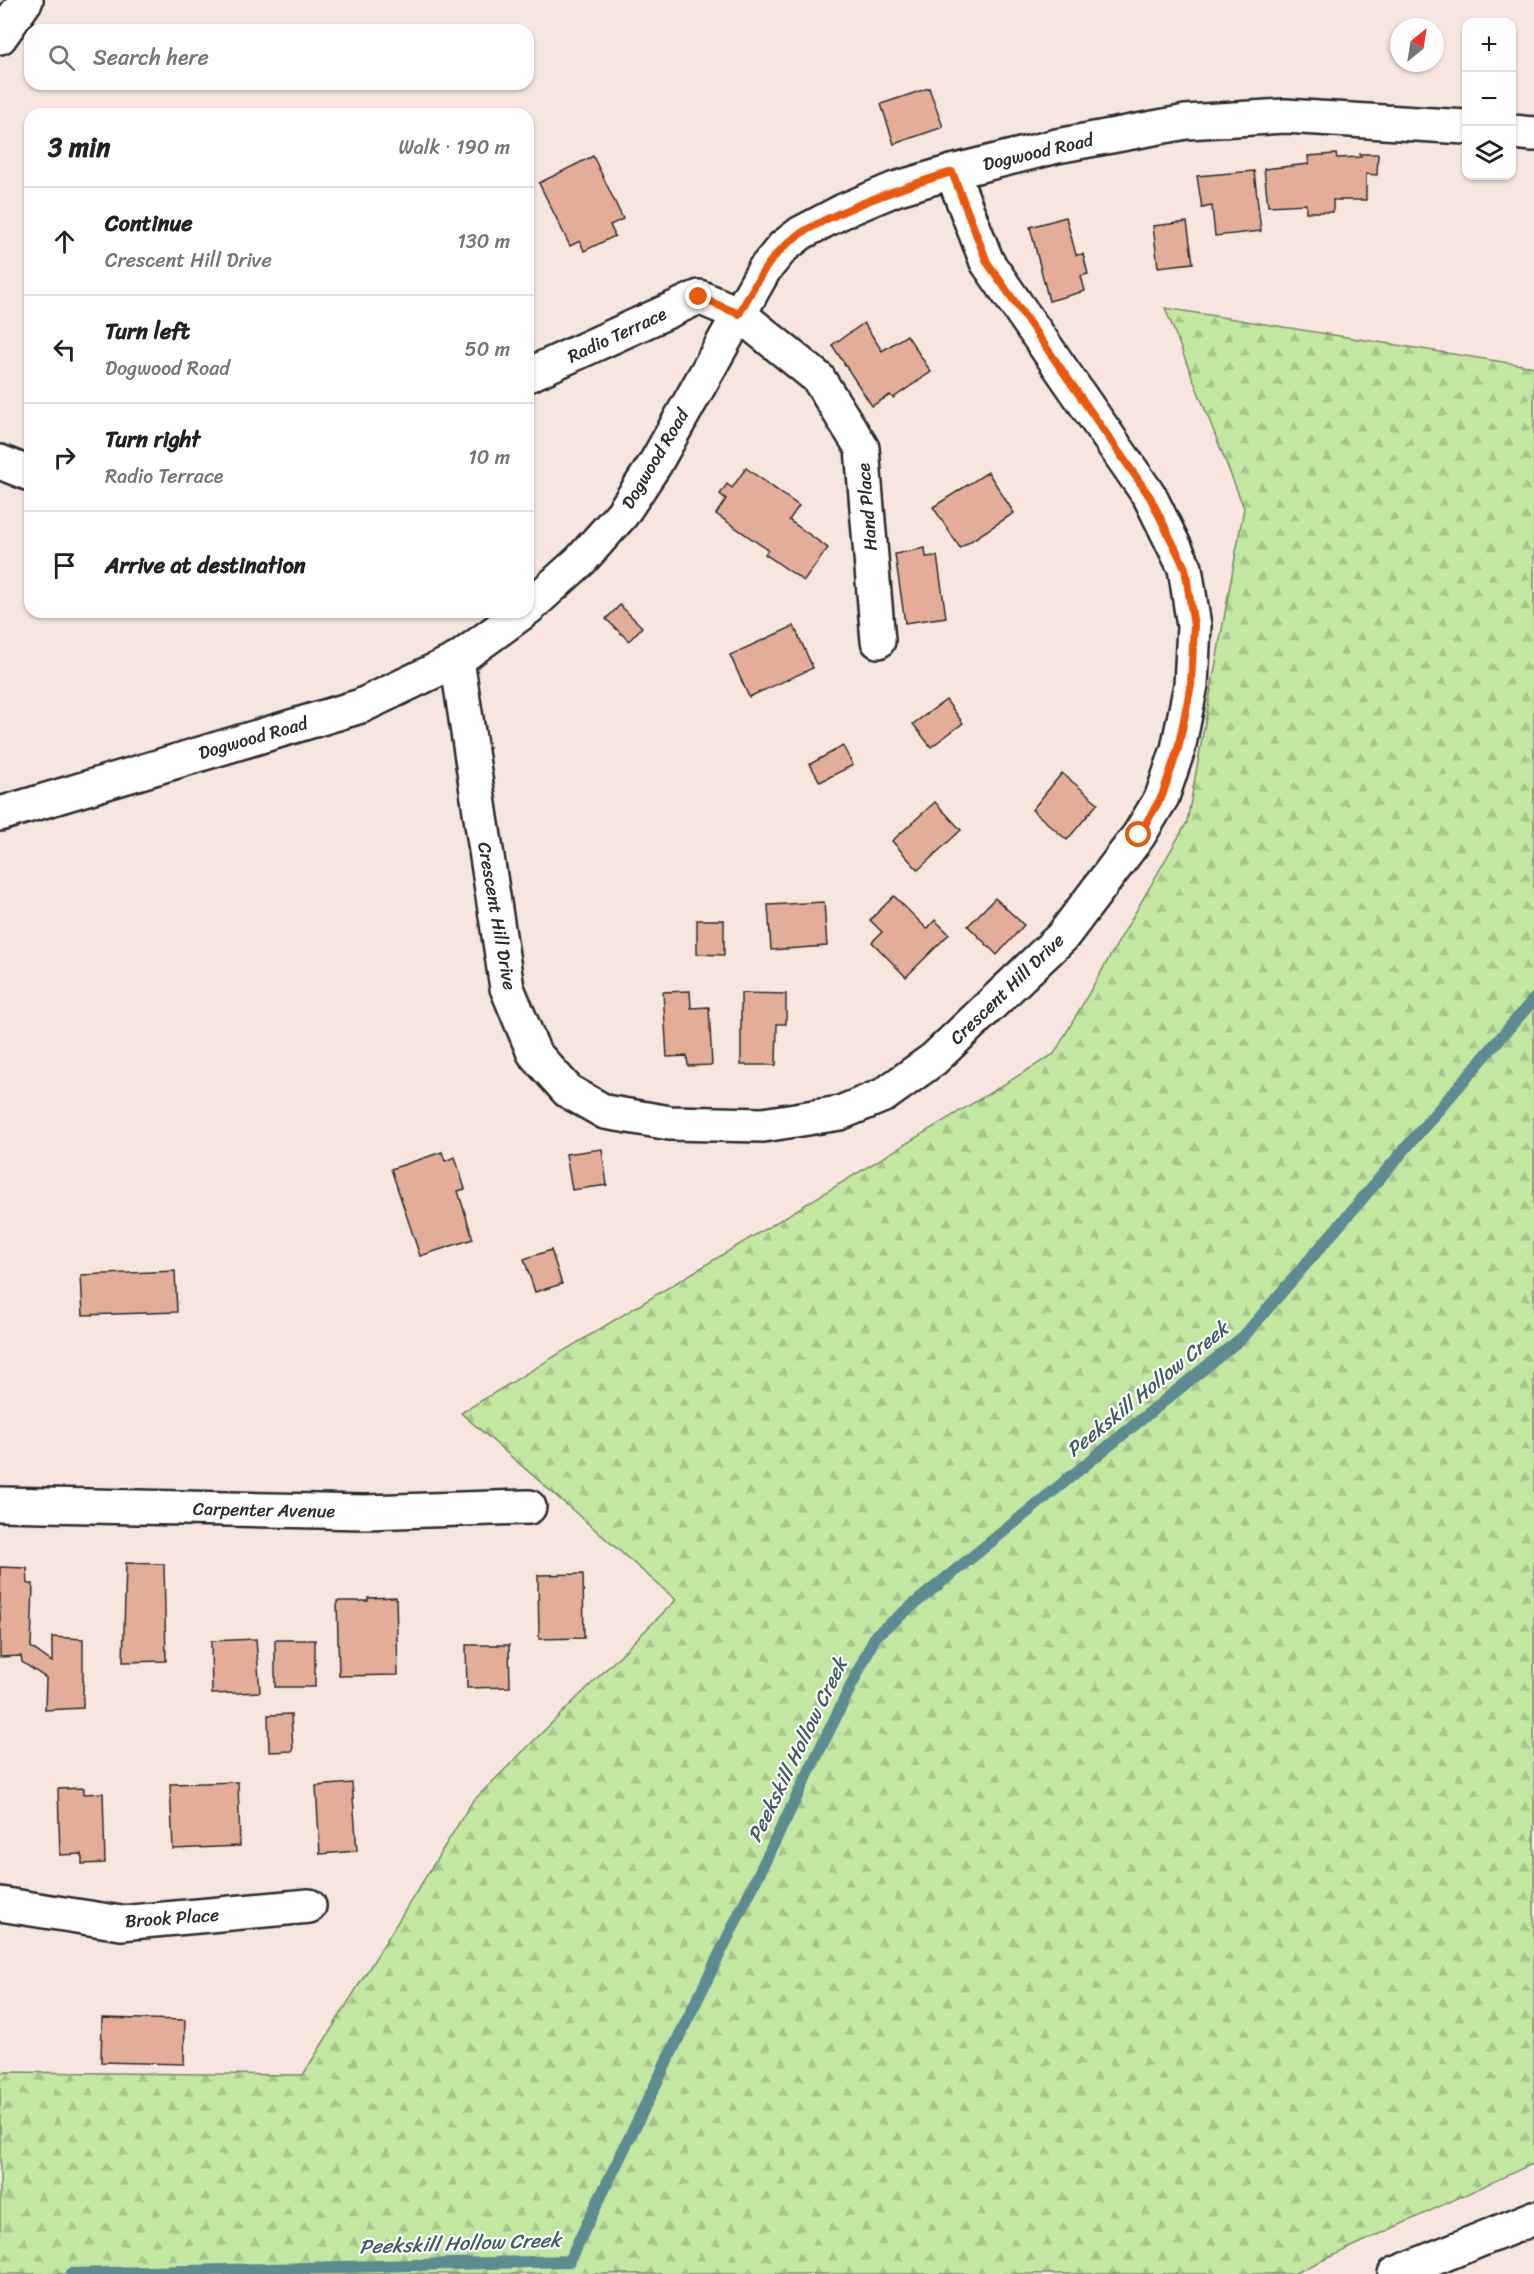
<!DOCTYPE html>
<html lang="en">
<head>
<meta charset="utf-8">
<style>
	:root { --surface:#fff; --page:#f2f2f2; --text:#222; --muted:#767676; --line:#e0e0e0 }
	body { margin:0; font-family:Sriracha,sans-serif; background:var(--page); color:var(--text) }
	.controls { position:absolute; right:18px; top:18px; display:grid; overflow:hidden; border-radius:12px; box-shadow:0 2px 4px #0004 }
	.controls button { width:54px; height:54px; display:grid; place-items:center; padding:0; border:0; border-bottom:2px solid var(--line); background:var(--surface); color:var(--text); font:30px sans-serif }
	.compass { position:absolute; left:1390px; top:18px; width:54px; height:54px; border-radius:50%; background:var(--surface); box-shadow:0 2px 4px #0004; rotate:30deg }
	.stop { position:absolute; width:18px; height:18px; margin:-14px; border:4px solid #ea580c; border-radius:50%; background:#fff }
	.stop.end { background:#ea580c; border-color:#fff; box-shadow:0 2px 6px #0008 }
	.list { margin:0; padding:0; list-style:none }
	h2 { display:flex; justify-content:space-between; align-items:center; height:78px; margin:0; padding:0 24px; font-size:26px }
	h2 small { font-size:20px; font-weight:400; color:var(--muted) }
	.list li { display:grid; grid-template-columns:39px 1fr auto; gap:18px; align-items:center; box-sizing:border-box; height:108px; padding:0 24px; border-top:2px solid var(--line) }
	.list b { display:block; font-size:22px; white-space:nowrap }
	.list p { margin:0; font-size:20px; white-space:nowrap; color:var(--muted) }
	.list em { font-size:20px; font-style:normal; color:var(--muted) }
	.icon { flex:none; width:33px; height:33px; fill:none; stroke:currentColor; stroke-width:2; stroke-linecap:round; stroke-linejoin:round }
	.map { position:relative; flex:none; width:1534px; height:2274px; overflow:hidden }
	.search { position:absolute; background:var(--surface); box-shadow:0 2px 4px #0004; left:24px; top:24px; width:510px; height:66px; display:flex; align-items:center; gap:15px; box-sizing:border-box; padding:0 21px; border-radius:18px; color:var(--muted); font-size:22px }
	.panel { position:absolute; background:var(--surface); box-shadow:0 2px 4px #0004; left:24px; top:108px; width:510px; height:510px; border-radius:18px }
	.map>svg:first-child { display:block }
	.forest { fill:url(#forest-firs); stroke:#778966; stroke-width:1.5 }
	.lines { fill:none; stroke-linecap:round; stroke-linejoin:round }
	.stream { stroke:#5b8c92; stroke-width:12 }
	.building { fill:#e3ad98; stroke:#2b2b2b; stroke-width:1.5 }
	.minor-casing { stroke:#2b2b2b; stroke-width:38 }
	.minor { stroke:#fff; stroke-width:33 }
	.route { stroke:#ea580c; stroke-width:8 }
	.labels { text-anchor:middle; stroke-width:4.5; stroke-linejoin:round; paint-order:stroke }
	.street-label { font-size:18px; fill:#2b2b2b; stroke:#fff }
	.water-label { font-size:20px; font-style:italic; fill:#435b5e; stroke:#fff }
</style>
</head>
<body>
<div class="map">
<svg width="1534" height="2274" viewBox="0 0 1534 2274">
	<defs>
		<pattern id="forest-firs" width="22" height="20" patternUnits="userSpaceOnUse" patternTransform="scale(1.5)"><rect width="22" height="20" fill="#c3e7a1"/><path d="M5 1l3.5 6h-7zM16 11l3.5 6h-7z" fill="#a8c68b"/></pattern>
	</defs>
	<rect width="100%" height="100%" fill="#f7e6e0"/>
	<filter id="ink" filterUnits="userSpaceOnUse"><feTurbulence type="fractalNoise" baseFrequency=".0167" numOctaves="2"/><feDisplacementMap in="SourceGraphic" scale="12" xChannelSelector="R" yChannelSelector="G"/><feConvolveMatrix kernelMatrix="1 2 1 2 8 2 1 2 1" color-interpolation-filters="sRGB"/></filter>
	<g filter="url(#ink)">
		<path class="forest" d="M1165,308L1534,367V2163L1293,2274H0V2072L303,2075L472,1802L676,1600L461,1413L1054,1054L1187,822L1244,508Z"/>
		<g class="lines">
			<path class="stream" d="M71,2274L569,2261L876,1635L1244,1336L1534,999"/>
		</g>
		<g class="building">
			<path d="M929,88L943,127L894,144L881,104Z"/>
			<path d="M1336,154L1337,158L1361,157L1360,154H1378L1377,175L1366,174V200H1333V212H1306V204L1268,206L1264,169L1309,164L1308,156Z"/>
			<path d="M593,156L623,219L610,225L615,236L584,251L580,241L570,246L539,183Z"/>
			<path d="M1254,171L1261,231L1215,236L1212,206L1202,208L1197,176Z"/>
			<path d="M1066,217L1076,255L1083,254L1088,274L1081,276L1085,291L1049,301L1030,227Z"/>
			<path d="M1187,222L1193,263L1158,267L1153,226Z"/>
			<path d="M864,323L882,351L907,335L931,372L893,398L890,395L872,406L832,345Z"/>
			<path d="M746,468L799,506L789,520L828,548L804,581L765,554L768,550L716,514L726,499L720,494L727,484L732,488Z"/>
			<path d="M988,472L1014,513L960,548L933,507Z"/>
			<path d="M925,548L926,557L937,556L946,617L905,623L895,554Z"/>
			<path d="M620,605L642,627L629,641L606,619Z"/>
			<path d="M794,626L813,668L749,697L730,655Z"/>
			<path d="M946,700L963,723L931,747L913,724Z"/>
			<path d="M843,746L853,765L820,782L810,764Z"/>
			<path d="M1062,773L1098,803L1067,840L1032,810Z"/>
			<path d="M935,802L961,830L918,870L892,841Z"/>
			<path d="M894,896L927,929L935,920L949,934L906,977L872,942L882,932L870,920Z"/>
			<path d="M995,898L1024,925L997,955L968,926Z"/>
			<path d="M824,902L827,946L771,950L768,905Z"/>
			<path d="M697,920H724V955L697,954Z"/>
			<path d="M690,991L691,1008L709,1007L712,1065L688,1066L687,1056L667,1057L663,992Z"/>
			<path d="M741,993L786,994V1024H777L776,1065H741Z"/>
			<path d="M602,1149L607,1185L572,1190L566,1154Z"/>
			<path d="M442,1152L445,1161L455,1157L465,1189L458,1191L473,1239L420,1256L391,1169Z"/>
			<path d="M551,1250L562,1284L535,1292L524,1259Z"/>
			<path d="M175,1271L177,1312L83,1315L81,1275Z"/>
			<path d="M126,1563L164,1564L166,1661L123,1662Z"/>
			<path d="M0,1567L27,1568L28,1584H33L31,1647L52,1662V1637L83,1639V1708L45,1710L46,1678L22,1662L21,1656L0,1657Z"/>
			<path d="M583,1574L584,1638L539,1639L538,1575Z"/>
			<path d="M396,1597L398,1675L339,1676L337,1601H368V1598Z"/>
			<path d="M256,1639L260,1692L212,1694L211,1641Z"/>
			<rect x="275" y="1640" width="40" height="47"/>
			<path d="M466,1645H509L510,1687L467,1688Z"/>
			<path d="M291,1714L293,1751L269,1752L268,1715Z"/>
			<path d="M238,1782L240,1846L173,1849L170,1784Z"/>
			<path d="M352,1783L357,1851L320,1854L316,1786Z"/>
			<path d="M84,1788V1794L103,1793L105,1863L82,1864V1854L60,1855L58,1789Z"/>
			<path d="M102,2018L185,2020L184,2064L101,2062Z"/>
		</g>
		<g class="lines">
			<g class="minor-casing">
				<g id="minor">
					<path d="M0,37L26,0"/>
					<path d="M1512,132L1534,134"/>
					<path d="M528,375L699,297L739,314L818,378L862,448L878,641"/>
					<path d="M0,462L30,474"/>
					<path d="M528,608L581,560L622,514L655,464L764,270L783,247L801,233L843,211L895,189L952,172L1057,146L1186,122L1285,116L1466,127"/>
					<path d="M457,660L507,988L534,1053L568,1091L605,1112L670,1123L763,1125L840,1113L884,1095L934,1059L1062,937L1139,835L1162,797L1178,749L1191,685L1194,626L1185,568L1150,497L987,262L952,172"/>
					<path d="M0,814L361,706L457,660L523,612"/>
					<path d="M0,1504L365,1512L529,1507"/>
					<path d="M0,1904L121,1923L309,1906"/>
					<path d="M1395,2274L1534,2218"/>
				</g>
			</g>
			<use href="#minor" class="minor"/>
		</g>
	</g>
	<g class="lines" filter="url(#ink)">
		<path class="route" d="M699,297L739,314C752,291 764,264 785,246C797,234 812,227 827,219C868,199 909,185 952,172L987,262L1150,497L1185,568L1194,626L1191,685L1178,749L1162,796L1139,835"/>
	</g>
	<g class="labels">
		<g class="street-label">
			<text transform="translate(1038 152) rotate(-13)" y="6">Dogwood Road</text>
			<text transform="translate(617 335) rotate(-25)" y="6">Radio Terrace</text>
			<text transform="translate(655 459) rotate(-59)" y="6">Dogwood Road</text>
			<text transform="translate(867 507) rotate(-95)" y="6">Hand Place</text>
			<text transform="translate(253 738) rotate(-16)" y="6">Dogwood Road</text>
			<text transform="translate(497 916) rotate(80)" y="6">Crescent Hill Drive</text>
			<text transform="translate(1007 989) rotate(-44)" y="6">Crescent Hill Drive</text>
			<text transform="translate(264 1510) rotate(1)" y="6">Carpenter Avenue</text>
			<text transform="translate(172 1918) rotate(-4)" y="6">Brook Place</text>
		</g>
		<g class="water-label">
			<text transform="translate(1147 1389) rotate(-39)" y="7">Peekskill Hollow Creek</text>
			<text transform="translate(797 1750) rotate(-64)" y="7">Peekskill Hollow Creek</text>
			<text transform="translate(460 2243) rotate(-2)" y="7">Peekskill Hollow Creek</text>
		</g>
	</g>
</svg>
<div class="controls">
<button>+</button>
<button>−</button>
<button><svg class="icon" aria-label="layers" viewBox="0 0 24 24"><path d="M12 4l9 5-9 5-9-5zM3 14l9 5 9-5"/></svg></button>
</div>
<svg class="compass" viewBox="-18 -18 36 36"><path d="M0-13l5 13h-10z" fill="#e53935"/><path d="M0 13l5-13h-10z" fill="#767676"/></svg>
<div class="stop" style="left:1139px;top:835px"></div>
<div class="stop end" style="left:699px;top:297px"></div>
<div class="search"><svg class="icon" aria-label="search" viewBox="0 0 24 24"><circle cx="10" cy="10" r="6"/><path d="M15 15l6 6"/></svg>Search here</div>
<section class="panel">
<h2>3 min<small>Walk · 190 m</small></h2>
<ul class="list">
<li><svg class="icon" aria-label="ahead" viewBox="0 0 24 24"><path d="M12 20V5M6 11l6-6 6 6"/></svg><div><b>Continue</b><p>Crescent Hill Drive</p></div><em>130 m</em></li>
<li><svg class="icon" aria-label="left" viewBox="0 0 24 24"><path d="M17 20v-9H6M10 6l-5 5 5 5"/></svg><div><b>Turn left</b><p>Dogwood Road</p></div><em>50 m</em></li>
<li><svg class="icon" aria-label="right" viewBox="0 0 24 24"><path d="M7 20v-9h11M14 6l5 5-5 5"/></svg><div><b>Turn right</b><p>Radio Terrace</p></div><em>10 m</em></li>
<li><svg class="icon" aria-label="arrive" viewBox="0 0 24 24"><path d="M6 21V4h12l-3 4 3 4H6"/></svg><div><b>Arrive at destination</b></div></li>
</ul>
</section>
</div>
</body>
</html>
